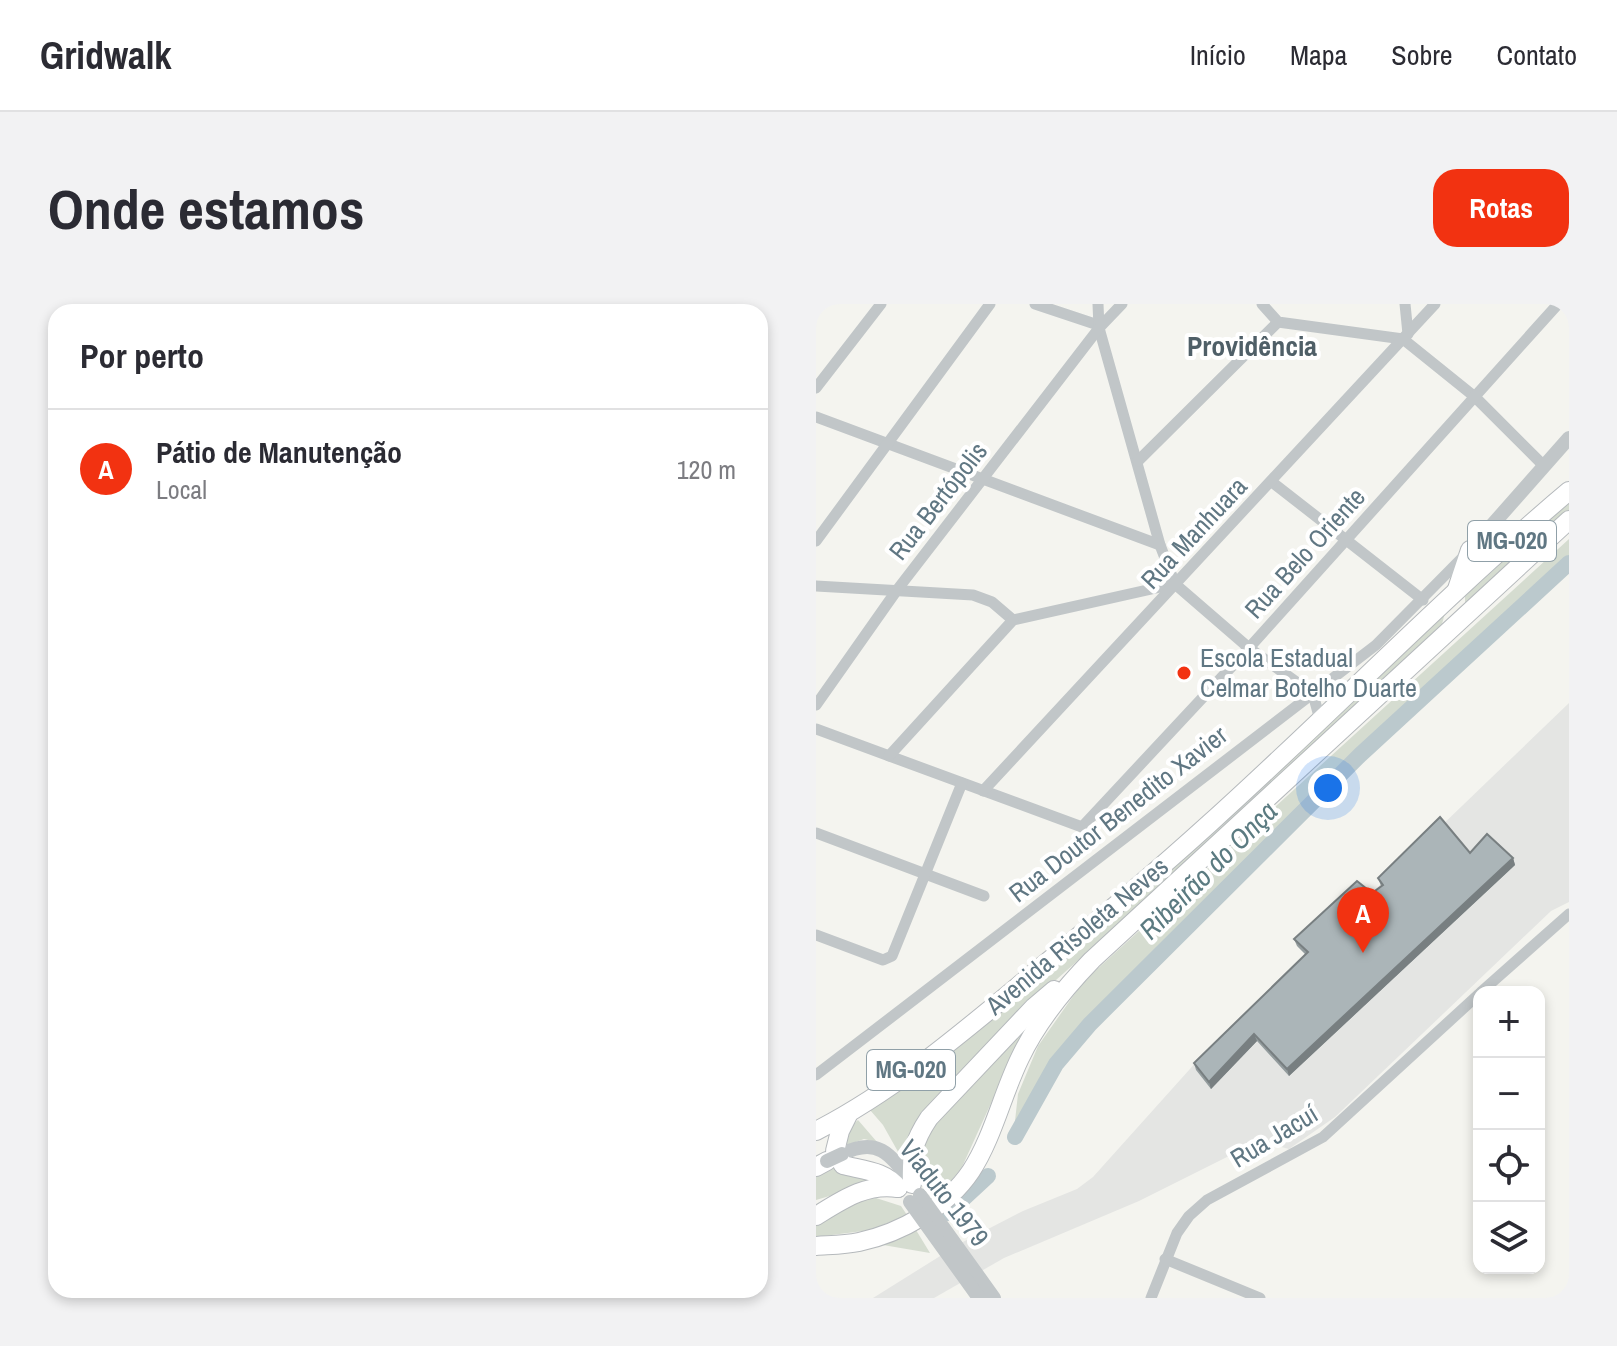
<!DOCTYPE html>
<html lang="pt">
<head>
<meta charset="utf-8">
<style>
	:root { --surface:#fff; --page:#f2f2f3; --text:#2b2b33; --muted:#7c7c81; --line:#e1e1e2; --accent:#f23211 }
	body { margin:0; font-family:"Archivo Narrow",sans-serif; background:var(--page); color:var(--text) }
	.controls { position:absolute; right:24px; bottom:24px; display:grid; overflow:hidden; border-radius:16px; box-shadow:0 4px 12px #0003 }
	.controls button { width:72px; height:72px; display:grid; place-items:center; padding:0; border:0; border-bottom:2px solid var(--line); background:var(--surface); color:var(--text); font:40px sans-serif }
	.you { position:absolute; left:512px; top:484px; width:28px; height:28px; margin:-20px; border:6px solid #fff; border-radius:50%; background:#1a73e8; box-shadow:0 0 0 12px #1a73e833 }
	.badge { display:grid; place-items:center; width:52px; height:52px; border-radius:50%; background:var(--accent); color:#fff; font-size:26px; font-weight:700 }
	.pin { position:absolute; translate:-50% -66px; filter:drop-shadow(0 2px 4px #0008) }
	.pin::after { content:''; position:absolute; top:42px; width:28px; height:24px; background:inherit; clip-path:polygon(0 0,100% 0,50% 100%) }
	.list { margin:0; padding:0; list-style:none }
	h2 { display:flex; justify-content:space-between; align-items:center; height:104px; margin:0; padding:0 32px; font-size:34px }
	h2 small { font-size:26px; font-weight:400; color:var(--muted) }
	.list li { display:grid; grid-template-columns:52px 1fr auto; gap:24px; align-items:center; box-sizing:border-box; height:120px; padding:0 32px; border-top:2px solid var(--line) }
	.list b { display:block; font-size:30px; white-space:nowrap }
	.list p { margin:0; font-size:26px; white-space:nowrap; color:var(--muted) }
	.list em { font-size:26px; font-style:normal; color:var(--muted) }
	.icon { flex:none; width:44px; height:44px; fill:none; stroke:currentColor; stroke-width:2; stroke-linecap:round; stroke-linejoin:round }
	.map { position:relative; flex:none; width:753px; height:994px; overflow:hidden; border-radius:24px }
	header { display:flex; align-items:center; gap:48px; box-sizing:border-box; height:112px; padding:0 40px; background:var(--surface); border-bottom:2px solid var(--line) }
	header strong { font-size:38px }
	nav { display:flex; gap:44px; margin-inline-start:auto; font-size:28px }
	.intro { display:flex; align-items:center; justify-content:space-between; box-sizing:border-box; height:192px; padding:0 48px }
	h1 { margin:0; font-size:56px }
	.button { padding:20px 36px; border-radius:24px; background:var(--accent); color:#fff; font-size:28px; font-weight:700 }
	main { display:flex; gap:48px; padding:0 48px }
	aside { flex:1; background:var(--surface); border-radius:24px; box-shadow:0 4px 12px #0003 }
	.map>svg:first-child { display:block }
	.built { fill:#e4e5e3 }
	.green { fill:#d5dcd0 }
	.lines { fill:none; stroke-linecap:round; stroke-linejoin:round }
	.river { stroke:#bbc9cd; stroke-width:16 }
	.trunk-casing { stroke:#b5b9bc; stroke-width:20 }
	.minor { stroke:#c1c6c8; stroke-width:11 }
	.tertiary { stroke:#c1c6c8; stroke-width:14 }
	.trunk { stroke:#fff; stroke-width:18 }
	.tertiary-bridge { stroke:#c1c6c8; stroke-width:14 }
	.wall { fill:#939c9e }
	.shaded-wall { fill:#787f81 }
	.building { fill:#abb5b8; stroke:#787f81; stroke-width:2 }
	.poi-dot { fill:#f23211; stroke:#fff; stroke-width:3 }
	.labels { text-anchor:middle; stroke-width:8; stroke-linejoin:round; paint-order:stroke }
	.shield { fill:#fff; stroke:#90a0a8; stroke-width:2 }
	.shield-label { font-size:24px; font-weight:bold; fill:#607783 }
	.street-label { font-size:26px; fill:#607783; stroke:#fff }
	.poi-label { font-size:26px; fill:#607783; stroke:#fff; text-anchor:start }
	.neighbourhood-label { font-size:28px; font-weight:bold; fill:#4f5f67; stroke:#fff }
	.water-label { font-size:28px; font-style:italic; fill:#5b7b81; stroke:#fff }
</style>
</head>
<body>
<header>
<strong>Gridwalk</strong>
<nav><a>Início</a><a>Mapa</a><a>Sobre</a><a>Contato</a></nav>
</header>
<div class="intro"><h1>Onde estamos</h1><a class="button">Rotas</a></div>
<main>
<aside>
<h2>Por perto<small></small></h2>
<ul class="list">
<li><span class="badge">A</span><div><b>Pátio de Manutenção</b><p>Local</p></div><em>120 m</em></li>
</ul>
</aside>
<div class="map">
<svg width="753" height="994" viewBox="0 0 753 994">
	<rect width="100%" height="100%" fill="#f4f4ef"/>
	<path class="built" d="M753,399V598L735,607L519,813L473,845L443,837L323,897L188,954L118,994H57L145,939L207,907L261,885L277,873L382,756Z"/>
	<g class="green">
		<path d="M753,195V206L649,299V291Z"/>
		<path d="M753,235V257L498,492L290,700L240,755L198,826L202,790L222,742L267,678Z"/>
		<path d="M629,309L626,320L401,533L222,692L129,793L90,862L67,821L54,806L101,773Z"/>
		<path d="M215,711L146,863L128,886L116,893C107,879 102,862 106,846C118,807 186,743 215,711Z"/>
		<path d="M42,816L61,838L48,835L23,844L31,826Z"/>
		<path d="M18,858L68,876L0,896V868Z"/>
		<path d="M60,894L85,902L91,911L55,926L0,933V917L37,898Z"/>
		<path d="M100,926L114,949L67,941Z"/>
	</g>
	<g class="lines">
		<g class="river">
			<path d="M199,833L240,760L274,720L544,451L753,259"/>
			<path d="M132,909L172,872"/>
		</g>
		<g class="trunk-casing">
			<g id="trunk">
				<path d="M641,285L654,246"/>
				<path d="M32,811L24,827L19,847L27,861C46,866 70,867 82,884"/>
				<path d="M0,827C82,785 154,722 224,664C282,617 339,569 394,519C515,410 628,292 753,187"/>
				<path d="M0,863L11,857"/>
				<path d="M96,880C95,850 97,838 113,814L218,703L238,686"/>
				<path d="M0,912C26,896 50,879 82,884"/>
				<path d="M0,942C14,941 29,941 43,938C85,929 131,903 155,867C177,833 186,791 204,754C222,716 248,685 276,656L753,216"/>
			</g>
		</g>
		<g class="minor">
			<path d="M219,0L282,21"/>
			<path d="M282,0L283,24L344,241L359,280L433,344L497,390L504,416"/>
			<path d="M446,0L462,18L587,35L659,93L728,162"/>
			<path d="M589,0L592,30"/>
			<path d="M0,84L65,0"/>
			<path d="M0,113L344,241"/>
			<path d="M322,157L462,18"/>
			<path d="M456,178L607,296"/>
			<path d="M0,237L174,0"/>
			<path d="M0,282L157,291L176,298L197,316"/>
			<path d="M197,316L358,280"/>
			<path d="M0,401L81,286L283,24L306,0"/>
			<path d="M0,425L266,523L433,344L742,0"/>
			<path d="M73,452L197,316"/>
			<path d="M167,487L619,0"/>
			<path d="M0,529L168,592"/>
			<path d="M0,631L67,656L76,652L146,479"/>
			<path d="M665,688L753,610"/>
			<path d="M0,771L560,341L648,252"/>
			<path d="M349,955L444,994"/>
			<path d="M335,994L361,929L373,912L391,896L507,833L663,690"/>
		</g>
		<g class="tertiary">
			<path d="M654,246L753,134"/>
			<path d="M26,850C64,831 76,853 97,881"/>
		</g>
		<use href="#trunk" class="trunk"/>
		<g class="tertiary-bridge">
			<path d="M11,857L26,850"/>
			<path d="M104,891L178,994"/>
			<path d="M94,898L163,994"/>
		</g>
	</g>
	<path class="wall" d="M654,549L697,554L699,561L473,772L441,737L395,785L380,766L378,759L490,651L481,642L478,635L556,589L565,582L562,574Z"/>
	<g class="shaded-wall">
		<path d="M697,554L699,561L473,772L471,765Z"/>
		<path d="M438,730L441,737L395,785L393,778Z"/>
	</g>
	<path class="building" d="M624,513L654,549L671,530L697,554L471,765L438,730L393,778L378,759L492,648L478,635L541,577L556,589L567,581L562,574Z"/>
	<circle class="poi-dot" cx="368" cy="369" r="8"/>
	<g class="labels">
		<g class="shield">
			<rect x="652" y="217" width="88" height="40" rx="6"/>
			<rect x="51" y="746" width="88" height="40" rx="6"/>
		</g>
		<g class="shield-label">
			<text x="696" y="245">MG-020</text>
			<text x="95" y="774">MG-020</text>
		</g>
		<g class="street-label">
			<text transform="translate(122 197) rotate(-52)" y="9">Rua Bertópolis</text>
			<text transform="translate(378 229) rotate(-47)" y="9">Rua Manhuara</text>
			<text transform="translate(489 249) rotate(-48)" y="9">Rua Belo Oriente</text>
			<text transform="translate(302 510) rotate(-38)" y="9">Rua Doutor Benedito Xavier</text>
			<text transform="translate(261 632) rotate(-40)" y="9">Avenida Risoleta Neves</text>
			<text transform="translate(458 832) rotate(-31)" y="9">Rua Jacuí</text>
			<text transform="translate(128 889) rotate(52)" y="9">Viaduto 1979</text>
		</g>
		<g class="poi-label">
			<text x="384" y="363">Escola Estadual<tspan x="384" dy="30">Celmar Botelho Duarte</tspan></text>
		</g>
		<g class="neighbourhood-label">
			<text x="436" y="52">Providência</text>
		</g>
		<g class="water-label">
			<text transform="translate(392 566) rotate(-45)" y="10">Ribeirão do Onça</text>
		</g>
	</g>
</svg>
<div class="controls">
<button>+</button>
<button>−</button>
<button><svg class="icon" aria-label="locate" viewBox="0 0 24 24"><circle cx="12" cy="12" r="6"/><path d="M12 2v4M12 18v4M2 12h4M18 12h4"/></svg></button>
<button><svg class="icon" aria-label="layers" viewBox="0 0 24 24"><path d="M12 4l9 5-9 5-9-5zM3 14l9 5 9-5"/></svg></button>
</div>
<div class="you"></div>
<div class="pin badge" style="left:547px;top:649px">A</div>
</div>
</main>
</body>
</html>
